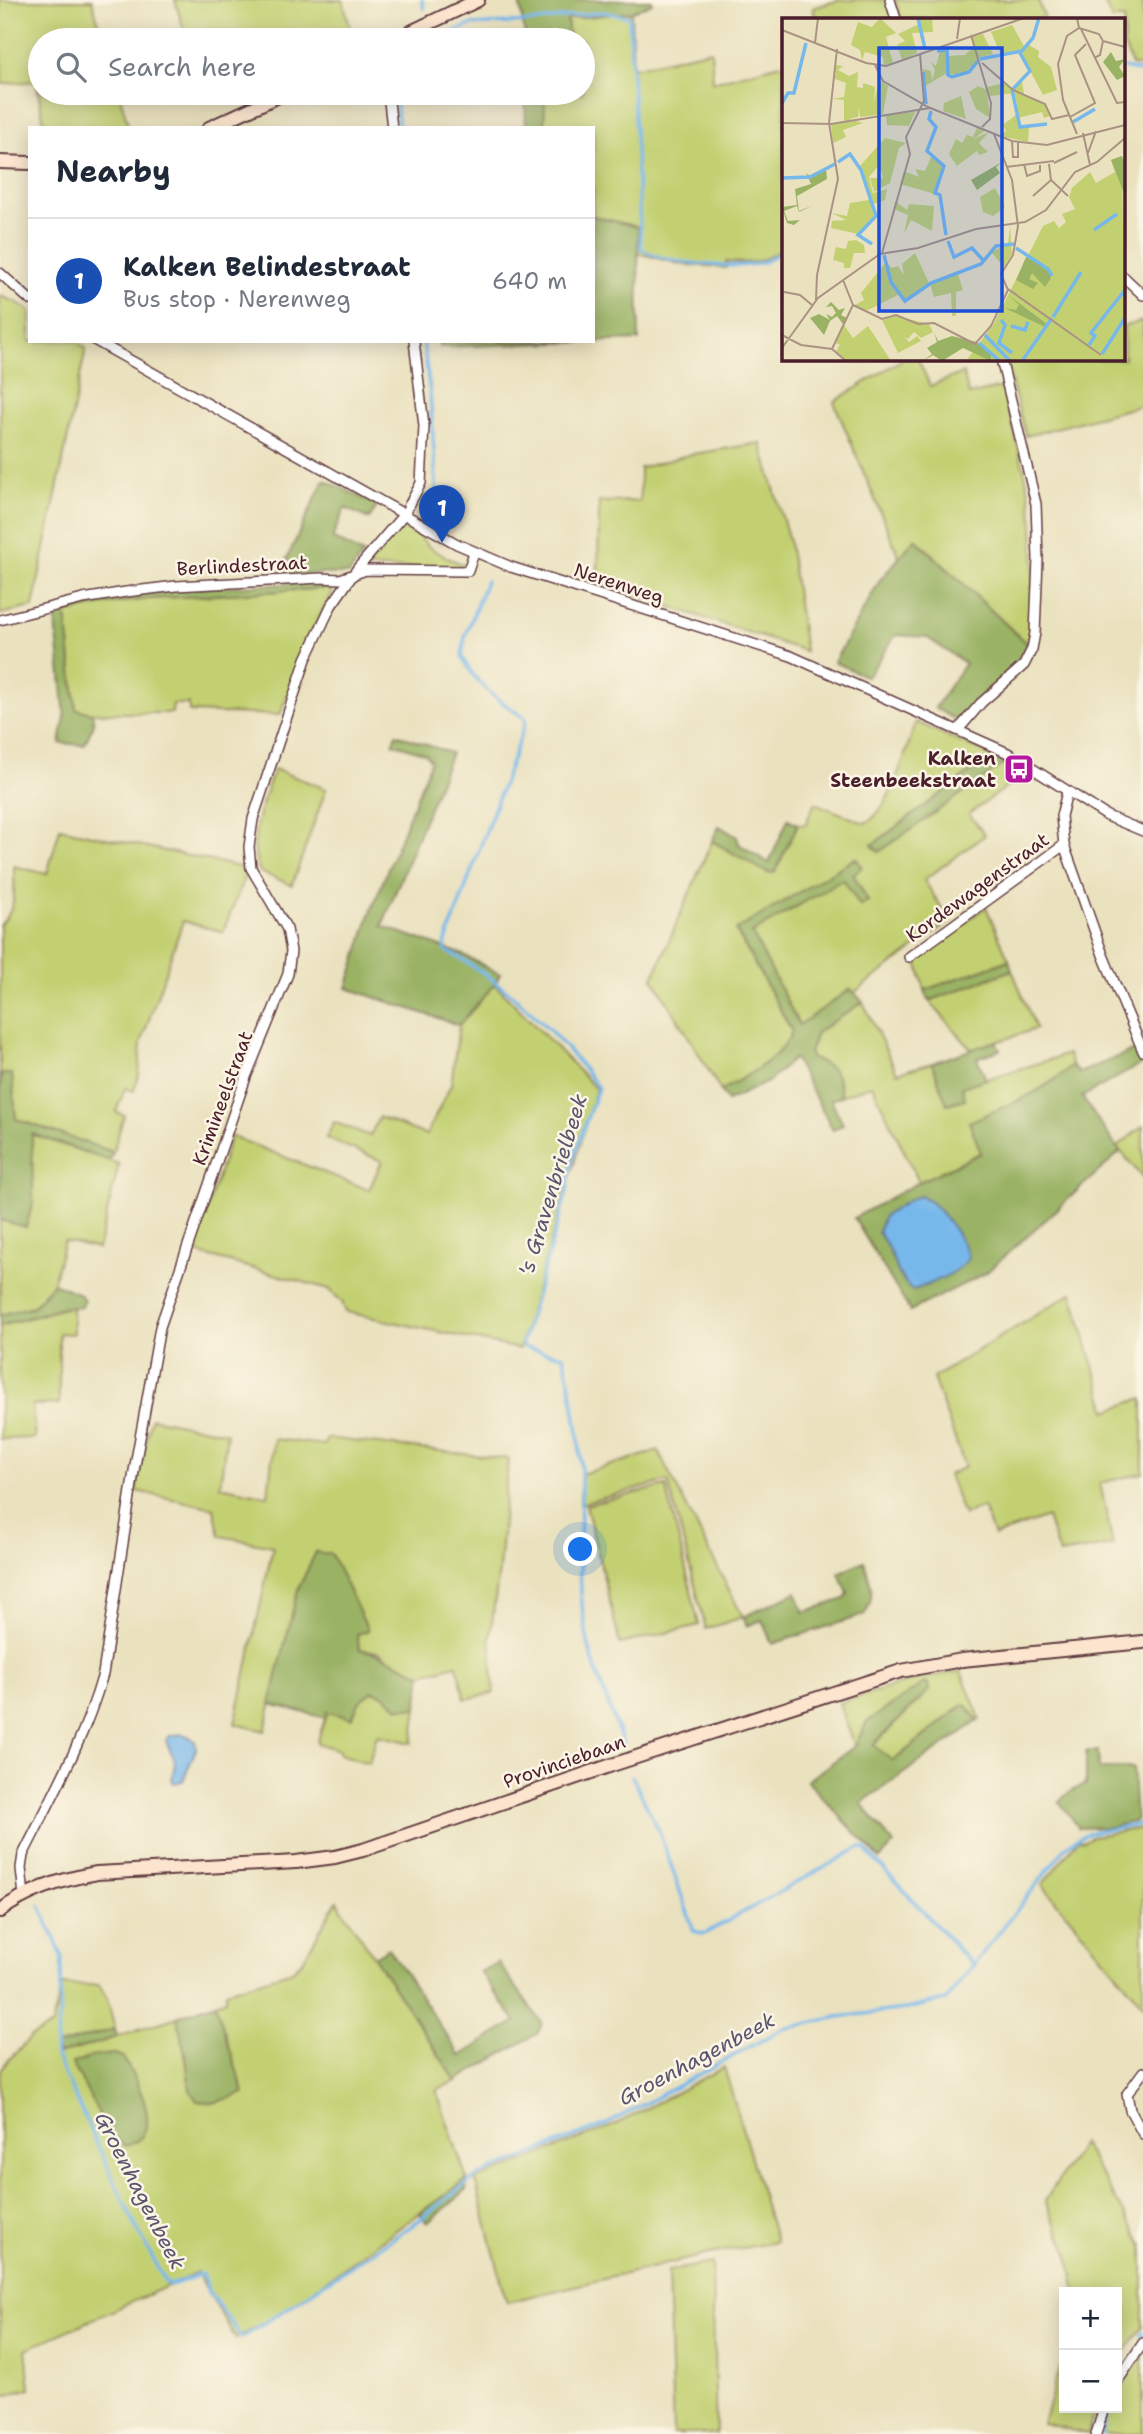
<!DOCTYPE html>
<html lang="en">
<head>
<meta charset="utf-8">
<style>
	:root { --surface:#fff; --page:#f2f2f3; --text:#1f2937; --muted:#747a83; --line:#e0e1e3; --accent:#b5179e }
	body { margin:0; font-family:"Shantell Sans",sans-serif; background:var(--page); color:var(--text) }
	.controls { position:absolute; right:21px; bottom:21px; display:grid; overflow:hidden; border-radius:0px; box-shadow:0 4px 18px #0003 }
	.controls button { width:63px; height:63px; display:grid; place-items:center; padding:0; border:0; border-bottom:2px solid var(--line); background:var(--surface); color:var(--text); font:35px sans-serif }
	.you { position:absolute; left:581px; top:1550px; width:24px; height:24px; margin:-18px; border:5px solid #fff; border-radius:50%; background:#1a73e8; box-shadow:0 0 0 10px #1a73e833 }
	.badge { display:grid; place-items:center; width:46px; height:46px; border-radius:50%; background:var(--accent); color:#fff; font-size:23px; font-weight:700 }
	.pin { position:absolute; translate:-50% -58px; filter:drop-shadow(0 2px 4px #0008) }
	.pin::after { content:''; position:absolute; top:37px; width:24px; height:21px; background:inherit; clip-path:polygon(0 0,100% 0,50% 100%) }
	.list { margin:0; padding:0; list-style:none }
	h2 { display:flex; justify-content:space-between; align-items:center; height:91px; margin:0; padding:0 28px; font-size:30px }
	h2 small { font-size:23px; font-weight:400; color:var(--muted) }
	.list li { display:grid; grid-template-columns:46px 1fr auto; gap:21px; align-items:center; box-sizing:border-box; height:126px; padding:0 28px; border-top:2px solid var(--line) }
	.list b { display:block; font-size:26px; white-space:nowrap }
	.list p { margin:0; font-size:23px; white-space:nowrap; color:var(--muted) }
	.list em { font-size:23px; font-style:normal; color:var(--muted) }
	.icon { flex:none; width:38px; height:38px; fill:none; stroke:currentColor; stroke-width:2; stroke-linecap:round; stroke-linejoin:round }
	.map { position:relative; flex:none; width:1143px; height:2434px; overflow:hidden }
	.search { position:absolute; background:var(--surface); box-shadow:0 4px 18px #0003; left:28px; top:28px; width:567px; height:77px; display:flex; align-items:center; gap:18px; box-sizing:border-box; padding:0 24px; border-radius:38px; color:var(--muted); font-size:26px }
	.panel { position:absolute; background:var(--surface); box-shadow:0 4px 18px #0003; left:28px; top:126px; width:567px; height:217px; border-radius:0px }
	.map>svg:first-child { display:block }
	.green { fill:#c3d072; stroke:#86784e; stroke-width:2 }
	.forest { fill:#9ab264; stroke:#726848; stroke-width:2 }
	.water { fill:#77b8eb; stroke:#606c8b; stroke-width:2 }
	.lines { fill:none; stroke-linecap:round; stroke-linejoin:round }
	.stream { stroke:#77b8eb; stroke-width:3.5 }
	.minor-casing { stroke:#623c41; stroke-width:12 }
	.secondary-casing { stroke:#623c41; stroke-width:16 }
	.minor { stroke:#fff; stroke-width:9 }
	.secondary { stroke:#fbe5cf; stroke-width:12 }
	.labels { text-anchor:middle; stroke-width:5; stroke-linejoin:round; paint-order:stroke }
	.street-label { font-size:19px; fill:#4a1f2b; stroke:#fcf5e5 }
	.poi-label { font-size:19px; font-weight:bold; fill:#4a1f2b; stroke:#fcf5e5; text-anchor:end }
	.water-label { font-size:21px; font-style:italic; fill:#5a556e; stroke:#fcf5e5 }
	.inset-river { fill:none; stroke:#77b8eb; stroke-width:3.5 }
	.inset-road { fill:none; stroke:#aa9383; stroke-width:2 }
	.view { fill:#1d4ed8; fill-opacity:0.15; stroke:#1d4ed8; stroke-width:3.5 }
	.inset-edge { fill:none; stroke:#4a1f2b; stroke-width:3.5 }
</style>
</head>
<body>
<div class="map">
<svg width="1143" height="2434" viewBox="0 0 1143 2434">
	<rect width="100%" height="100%" fill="#fcf5e5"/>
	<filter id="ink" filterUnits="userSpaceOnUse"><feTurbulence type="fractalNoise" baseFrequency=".0143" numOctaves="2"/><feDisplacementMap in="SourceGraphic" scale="14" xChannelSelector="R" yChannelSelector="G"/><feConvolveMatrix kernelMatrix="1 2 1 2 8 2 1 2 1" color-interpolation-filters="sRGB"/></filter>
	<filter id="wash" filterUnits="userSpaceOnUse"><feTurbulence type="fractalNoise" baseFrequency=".00686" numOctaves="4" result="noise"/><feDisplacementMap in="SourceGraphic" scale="28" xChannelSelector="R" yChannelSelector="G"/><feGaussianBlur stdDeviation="1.57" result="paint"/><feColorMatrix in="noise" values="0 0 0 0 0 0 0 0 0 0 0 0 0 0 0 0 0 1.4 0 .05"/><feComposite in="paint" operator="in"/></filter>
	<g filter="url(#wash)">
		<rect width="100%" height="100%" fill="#eae1be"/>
		<g class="green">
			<path d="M0,0H92L103,40H40V93H119L129,128H45L36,81L2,84Z"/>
			<path d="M175,0H343L353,39L187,40Z"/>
			<path d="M839,0H887L893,19H816L813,8Z"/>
			<path d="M895,0H1038L1045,19H901Z"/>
			<path d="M1103,0H1143V67L1132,65L1124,46V19H1112Z"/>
			<path d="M631,12L633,68L711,50L713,82L784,63V247C762,263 753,264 726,262V268L679,264L638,253L637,227L593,216V128H544L545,93H583V40H569L567,19Z"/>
			<path d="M0,296L16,302L30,311V341H75L86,348L33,607L0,614Z"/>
			<path d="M1143,321V405L1026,436L1005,359H1124V326Z"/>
			<path d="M903,359H918L930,386L963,373L969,395L1002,387C1011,420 1021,454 1028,487C1038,538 1034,594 1028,645L916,539L900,559L834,402Z"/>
			<path d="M761,443L789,541L805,651L598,583L599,502L640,501V468L688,455Z"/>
			<path d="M402,523C417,529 417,536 428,546C439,555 453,560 466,566L464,569L365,568Z"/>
			<path d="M329,588L332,593L308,638L280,715L189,712V704H173L172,713H92L76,709L66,613L107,604L149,599Z"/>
			<path d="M916,722L992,756L872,845L878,852L1004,764L1022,776L969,814L985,835L924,880L950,921L854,993L850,989L799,1026L752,933L844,879L861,906L868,901L853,874L862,866L855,858L736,931L792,1031C782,1059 745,1076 721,1091L653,978L712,841L768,873L775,872L798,824L805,825L815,803L864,823C889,817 907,746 916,722Z"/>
			<path d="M274,769L326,789L292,885L260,872C245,839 264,800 274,769Z"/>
			<path d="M60,828L239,867L246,873L223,932L183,921L141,1043L139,1074L134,1091L125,1088L116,1112L124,1115L113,1152L16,1119L1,1074L0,1088V925C18,908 14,889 14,866L47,874Z"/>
			<path d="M986,907L1009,960L925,990L916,958Z"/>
			<path d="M1012,970L1036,1029L972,1050L929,1001Z"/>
			<path d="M495,984L596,1089L519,1349L346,1312L342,1302L329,1289L196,1253L195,1246L231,1136L369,1190L382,1161L326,1138L334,1122L370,1136L379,1117L426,1135L451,1085L459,1025Z"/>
			<path d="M863,1002L897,1073L932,1063L947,1104L965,1099L961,1087L1068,1054L1072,1065C1044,1093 1005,1105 970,1122L982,1152L919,1182L872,1085L841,1096C837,1071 836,1067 812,1059L809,1053L816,1033Z"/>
			<path d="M1143,1126V1178L1117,1147Z"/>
			<path d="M31,1134L119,1164L98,1249L64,1241L53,1283L34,1306L0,1315V1220L25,1227L33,1203Z"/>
			<path d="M1072,1293L1107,1411L1143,1398V1473L1100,1483L1113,1545L1059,1554L1047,1517L994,1536L983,1507L964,1515L948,1475L965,1467L933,1378Z"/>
			<path d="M72,1306L73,1334L59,1333V1404L32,1405L35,1438L0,1439V1326Z"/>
			<path d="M151,1418L227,1433L220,1486L268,1496L274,1439L325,1445L326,1438L508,1459L499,1570L490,1637L494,1693L465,1699L457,1665L422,1674L393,1662L379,1652L359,1649L357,1634L367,1631L316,1552L298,1590L265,1731L235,1724L273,1546L220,1536L214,1508L136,1491Z"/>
			<path d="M658,1451L743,1617L706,1629L668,1481L580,1504L581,1474Z"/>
			<path d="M666,1486L699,1625L620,1644L586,1505Z"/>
			<path d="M961,1671L980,1719L978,1721L964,1704L893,1761L873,1746L929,1690L867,1722L855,1746L839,1703L918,1679Z"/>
			<path d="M373,1691L382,1694L399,1708H417L412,1743L377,1735L369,1763L339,1754V1750L317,1743L327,1712L360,1701Z"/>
			<path d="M1143,1828V2005L1042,1885L1078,1840L1084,1841L1093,1836Z"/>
			<path d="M337,1901L456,2081L436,2090L467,2179L285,2310L236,2339L197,2273L26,2349L30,2388L0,2397V2069L32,2036L52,2025L62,1985H99L107,1998L115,2029L57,2046L58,2055L177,2017L186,2058L190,2090L244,2093L215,2003L226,1999V1991L292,1971L302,1962Z"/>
			<path d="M724,2067L776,2242L709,2254L507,2302L475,2180L615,2125Z"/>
			<path d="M1082,2143L1143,2245V2327L1117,2362V2292H1076L1069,2255L1045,2201Z"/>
			<path d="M712,2263L716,2434H673L668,2271Z"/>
			<path d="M1143,2351V2434H1102L1109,2408H1117V2390Z"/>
			<path d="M1064,2356V2408H1095L1088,2434L1043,2423Z"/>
		</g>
		<g class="forest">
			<path d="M519,0H652V3L631,12L567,19L569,40H526Z"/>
			<path d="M525,93H545L544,128H526Z"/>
			<path d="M593,216L638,227L639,340L439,347L438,341H593Z"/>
			<path d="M324,480L378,505L369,519L345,508L332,538L363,554L349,574L280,573Z"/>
			<path d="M915,539L1028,645L1018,662L958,721L935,708L965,663L926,637L896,635L867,677L834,662L880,580Z"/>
			<path d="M330,582V588L149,599L107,604L66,613L76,709L92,713L94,724L84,745L60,743L65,717L55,613C143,584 239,587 330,582Z"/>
			<path d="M396,734L451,753L382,926L461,954L500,974L495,984L459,1025L347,988L370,914L431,761L426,754L393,743Z"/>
			<path d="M992,756L1004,764L879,852L872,845Z"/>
			<path d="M788,819L798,824L775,872L768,873L712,841L719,826L737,837L739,844L769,863Z"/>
			<path d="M856,858L862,867L853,874L868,901L860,906L843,879L752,933L799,1025L851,989L863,1002L816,1033L809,1053L812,1059C836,1067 837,1071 841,1096L831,1100L843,1124L833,1130L794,1058L768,1082L727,1101L721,1091C745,1076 782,1059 792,1031L736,930Z"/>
			<path d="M1009,960L1012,970L929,1001L925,990Z"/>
			<path d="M996,1041L1000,1050L977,1058L986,1079L962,1087L965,1099L947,1104L932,1063Z"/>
			<path d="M1137,1049L1143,1063L1082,1097L1120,1152L986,1273L910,1311L854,1218L919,1182L981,1153L969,1122C1005,1106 1044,1093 1072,1065L1079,1073Z"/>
			<path d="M1,1074H12L16,1119L113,1152L109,1160L32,1134L33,1203L26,1227L0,1220Z"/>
			<path d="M53,1283L80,1294L84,1301L81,1307L59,1308L0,1326V1315L34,1306Z"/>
			<path d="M316,1552L331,1554L368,1630L357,1634L359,1649C382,1653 400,1665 422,1674L417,1708H399L382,1694L373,1691L360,1701L352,1718L327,1712L326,1718L270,1704L298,1589Z"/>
			<path d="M864,1561C870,1581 877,1596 864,1615L772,1644L762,1620L747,1626L743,1617L796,1592L804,1612L845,1599L848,1593L839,1573Z"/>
			<path d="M924,1683L928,1684L929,1690L873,1745L893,1761L965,1704L978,1721L861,1803L894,1844L880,1859L807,1781L855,1746L867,1722Z"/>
			<path d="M1086,1751H1098L1099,1769L1133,1768L1136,1821L1112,1827L1079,1828L1059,1801L1071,1791L1086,1784Z"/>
			<path d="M389,1948L460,2056L516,2021L480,1972L498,1962L542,2023L538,2033L456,2081L374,1957Z"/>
			<path d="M215,2003L244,2093L214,2103L197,2101L190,2090L186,2058L177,2017Z"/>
			<path d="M115,2029L117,2037L58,2055L56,2046Z"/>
			<path d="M115,2054L123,2057C136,2080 169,2135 125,2146L109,2133L72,2063L94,2056Z"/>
			<path d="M467,2179L466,2191L427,2223L420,2213Z"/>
		</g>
		<g class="water">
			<path d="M921,1196C936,1201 967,1244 968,1259C957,1273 930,1285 913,1290C893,1275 894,1251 878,1232L884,1216L913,1198Z"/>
			<path d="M181,1734L188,1736L195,1741L196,1749L183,1781L174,1783L172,1779L175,1763L166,1741L170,1736Z"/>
		</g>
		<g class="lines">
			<g class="stream">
				<path d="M422,0L424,9"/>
				<path d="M433,40L471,25L531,22L603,12L629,17L641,248C661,264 735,269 760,263C769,261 777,254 784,249"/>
				<path d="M1124,68L1143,72"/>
				<path d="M395,93L399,128"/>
				<path d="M423,341L430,392L438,513"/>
				<path d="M486,581L465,637L462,656C474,684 500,702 525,718V724L445,944V950C502,979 561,1035 598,1088L572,1161L567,1192L522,1343L523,1347L564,1356C572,1394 580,1433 581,1472C582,1524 576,1575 585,1627C591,1666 610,1706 623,1744"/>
				<path d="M632,1776L659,1831L694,1931L704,1934L859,1848H864L974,1966"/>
				<path d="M40,1905L62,1956L60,2008L55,2054L134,2223L165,2282L171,2285L202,2274L209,2292L242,2338L410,2227L469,2182"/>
				<path d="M471,2181L479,2175L607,2124L783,2029L838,2017L906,2009L946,2000L1066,1847C1091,1824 1113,1833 1143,1823"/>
				<path d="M1142,2336L1143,2333"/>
				<path d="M1117,2390L1121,2382"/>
				<path d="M1102,2434L1109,2408"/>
			</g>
		</g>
	</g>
	<g filter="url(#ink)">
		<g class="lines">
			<g class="minor-casing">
				<g id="minor">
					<path d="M890,0L896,19"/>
					<path d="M388,93L392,128"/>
					<path d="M0,273L30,300"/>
					<path d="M1124,277L1143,295"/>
					<path d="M96,341L457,544L511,567L791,656L1008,753L1107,816L1143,831"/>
					<path d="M0,620L83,599L126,592L176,586L321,578L340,579L366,570L468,571L474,552"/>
					<path d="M958,730L981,703L1024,665L1032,649L1035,633L1038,559L1036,504L1001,359"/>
					<path d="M1067,792L1061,816L1064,845L1103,955L1143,1051"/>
					<path d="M909,957L1064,845"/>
					<path d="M24,1896L21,1868L23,1855C53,1795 85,1738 103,1674L134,1471L160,1327L246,1077L288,974L291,951L287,929L251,868L249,847L253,819L306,659L331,606L357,569L405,513L421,483L424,426L414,341"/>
					<path d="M1143,2072L1127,2094L1130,2110L1143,2134"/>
					<path d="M1117,2382L1143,2343"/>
					<path d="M1096,2434L1104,2408"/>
				</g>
			</g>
			<g class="secondary-casing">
				<g id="secondary">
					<path d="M394,40L478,0"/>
					<path d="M209,128L285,93"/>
					<path d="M0,162L30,163"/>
					<path d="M0,1911C28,1890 63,1879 97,1873L296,1862L335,1857L363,1850L615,1764L901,1671L962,1660L1143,1642"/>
				</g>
			</g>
			<use href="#minor" class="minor"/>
			<use href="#secondary" class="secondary"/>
		</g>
	</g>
	<defs>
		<g id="bus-square" transform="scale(1.575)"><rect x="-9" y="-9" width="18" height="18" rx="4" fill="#b5179e" stroke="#fcf5e5"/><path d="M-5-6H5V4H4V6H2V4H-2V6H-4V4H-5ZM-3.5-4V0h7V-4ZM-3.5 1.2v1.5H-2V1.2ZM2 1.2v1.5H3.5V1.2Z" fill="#fff"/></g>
	</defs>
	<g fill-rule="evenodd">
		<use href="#bus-square" x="1019" y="769"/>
	</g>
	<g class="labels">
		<g class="street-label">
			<text transform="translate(242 565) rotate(-3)" y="7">Berlindestraat</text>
			<text transform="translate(619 583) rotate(18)" y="7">Nerenweg</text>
			<text transform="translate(977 887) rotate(-36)" y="7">Kordewagenstraat</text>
			<text transform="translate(222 1098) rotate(-70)" y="7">Krimineelstraat</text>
			<text transform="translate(564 1761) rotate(-19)" y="7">Provinciebaan</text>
		</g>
		<g class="poi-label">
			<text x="996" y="765">Kalken<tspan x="996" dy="22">Steenbeekstraat</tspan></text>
		</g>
		<g class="water-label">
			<text transform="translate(553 1185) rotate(-73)" y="7">'s Gravenbrielbeek</text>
			<text transform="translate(697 2059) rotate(-28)" y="7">Groenhagenbeek</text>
			<text transform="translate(140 2191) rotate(63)" y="7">Groenhagenbeek</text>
		</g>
	</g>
	<g transform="translate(782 18)">
		<rect width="343" height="343" fill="#eae1be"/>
		<path d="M98,0L114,15L104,19L111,45L102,47L101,39L83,34L80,42L78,32L69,27L76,4L90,9ZM136,0H150L151,14L130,15L135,35L120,42L115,27L123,23L116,16L139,5ZM230,7L243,30L247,27L257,33L256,39L269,49L275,72L261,77L238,34L219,37L209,14ZM201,16L211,36L199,39L180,58L165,55L143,68L141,51L149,53L150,63L153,52L149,44L154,48L158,33L165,32L166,38L183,37L191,29L190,18ZM54,47L61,48L56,52L67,58L76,54L75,69L81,70V65L93,69L92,84L97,62L106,68L101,96L78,99L77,90L76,99L67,101L81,105L61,112L64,119L51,125L49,106L62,103V82L50,81L62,79L64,65L53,61ZM240,63L242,76L263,87L268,98L262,100L260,94L236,100L238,109H247L246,124L218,118L224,113L221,107L236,95L235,86L232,75L208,78L205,69L222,65L231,71ZM196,68L205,72L208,100L194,91L187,74ZM179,78L184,101L161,93L162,85ZM133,94L127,108L105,107L104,97ZM196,108L204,112L191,121L207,114L197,125L206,134L197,137L195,133L175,148L167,136L174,121L180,125L185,117L191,119ZM103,120L124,125L117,130L108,165L92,174L88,160H101L97,147L87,159L91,175L105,171L103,182L89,187L92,198L76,216L49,210L50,203L64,202L50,195L65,198L68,185L87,182L78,148ZM150,137L161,148L153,176L118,166L122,153L137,159L133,151L143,153ZM340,138L343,343H184L211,307L261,208L272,203L277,210L284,204L280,196L293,191L287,179L290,170L308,154L314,165L333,154L329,142ZM213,170L223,189L211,198L201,194L198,179ZM113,183L125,192L127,186L152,188L150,213L129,202L122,216L126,197L112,191ZM228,208L230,236L222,249L209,234L226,226ZM74,222L82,227L83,235H72L68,250H62V245L51,242L54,229L64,231L66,223ZM133,235L147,265L122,283L118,276L84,293L73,287L82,282L79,275L104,244L110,250L116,248L122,257L120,246ZM175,253L181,272L174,274V298H170L169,275L152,279L148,266ZM114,298L147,306L151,314L139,320L132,314L126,321L122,319L127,324L135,318L139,323L116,335L100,302ZM62,307L71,320L86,308L109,343H64L54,333L58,327L54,325Z" fill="#c3d072"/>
		<path d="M329,34L334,43L343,41L337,49L343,58L335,62L321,44ZM340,138L343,146V178L329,142ZM220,144L214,149L218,155L195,172L189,162ZM44,151L45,161L15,178L17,193L32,187L17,194L15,188L2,193L6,203L18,202L12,207L5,205L0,189L15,187L13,171L29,166L24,155L28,158ZM244,239L266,251L269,260L263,269L250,255L247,261L256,265L251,271L234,262ZM226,277L265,306L263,309L223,290L234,292L237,287ZM49,284L57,292L63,290L59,297L65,300L61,306L55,298L48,303L42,317L28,300L37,296L48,302L44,296L50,299L54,295L50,288L44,289ZM152,314L156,323L170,318L195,324L209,337V343L181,330L160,343L151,337L141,343L150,336L145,330L155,324Z" fill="#9ab264"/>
		<path class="inset-river" d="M136,0L143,31M155,33L165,32L166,57L170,59L187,54L196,43M198,41L240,33L251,20L257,0M141,54L144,86M231,71L248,53L238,35M230,72L238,109L265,106M0,85L6,75H12L24,25M149,93L147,101L154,109L145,133L162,148L153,175L158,177L164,217M291,104L313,91M56,144L68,136L79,152L94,198L76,217L90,226M0,160L28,159L53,146M312,212L335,196M166,223L172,239L190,230L201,242M234,230L266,251L270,258M102,237L109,264L123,283L149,265L199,246L214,228L232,226M271,299L299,254M219,302L223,307L217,325L230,335M229,308L243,312L246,304M203,317L228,343M197,325L218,343M307,327L313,318L309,315L343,272M320,336L343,300M240,343L270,300"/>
		<path class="inset-road" d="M295,0L297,10L317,16L321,23M299,11L335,85L343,84M0,12L84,45L104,48L242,0M189,17L209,85L208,101L200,109M175,21L178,0M321,23L343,29M33,25L36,0M312,40L318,37L321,23M200,45L231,72L263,86L270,101L287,97M93,47L101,63L146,89L230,123L265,127L343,107M288,99L313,85L293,37L304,26M0,105L49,106L148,90M301,115L308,147M295,116L281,82L276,46L285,18L297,10M230,123L231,139H236V124M306,135L314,113M272,145L295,134M242,146L245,158L258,153V147M267,146L269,162L286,178M224,149L272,143M251,178L269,162M100,235L128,136L124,119L142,83L138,36M226,271L319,337M2,274L18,277L30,287M34,282L35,257L56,161L47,105L55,31M71,287L100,301L114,297L136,306L152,305L193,326L209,308L226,272L219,256L231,237L236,208L230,162L212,116M0,317L19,327L50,331L64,343M0,330L36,280L98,236L136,230L194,211L243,204L264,192L293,154L315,144L343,120M50,331L71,287L61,262"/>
		<path class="view" d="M97,30H220V293H97Z"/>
		<rect width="343" height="343" class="inset-edge"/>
	</g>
</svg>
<div class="controls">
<button>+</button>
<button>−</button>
</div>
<div class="you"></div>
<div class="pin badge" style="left:442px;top:543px;background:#1a4fb4">1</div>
<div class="search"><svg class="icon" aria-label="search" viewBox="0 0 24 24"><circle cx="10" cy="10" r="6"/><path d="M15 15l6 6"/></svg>Search here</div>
<section class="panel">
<h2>Nearby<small></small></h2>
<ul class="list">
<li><span class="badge" style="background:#1a4fb4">1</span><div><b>Kalken Belindestraat</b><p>Bus stop · Nerenweg</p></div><em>640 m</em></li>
</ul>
</section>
</div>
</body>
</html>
